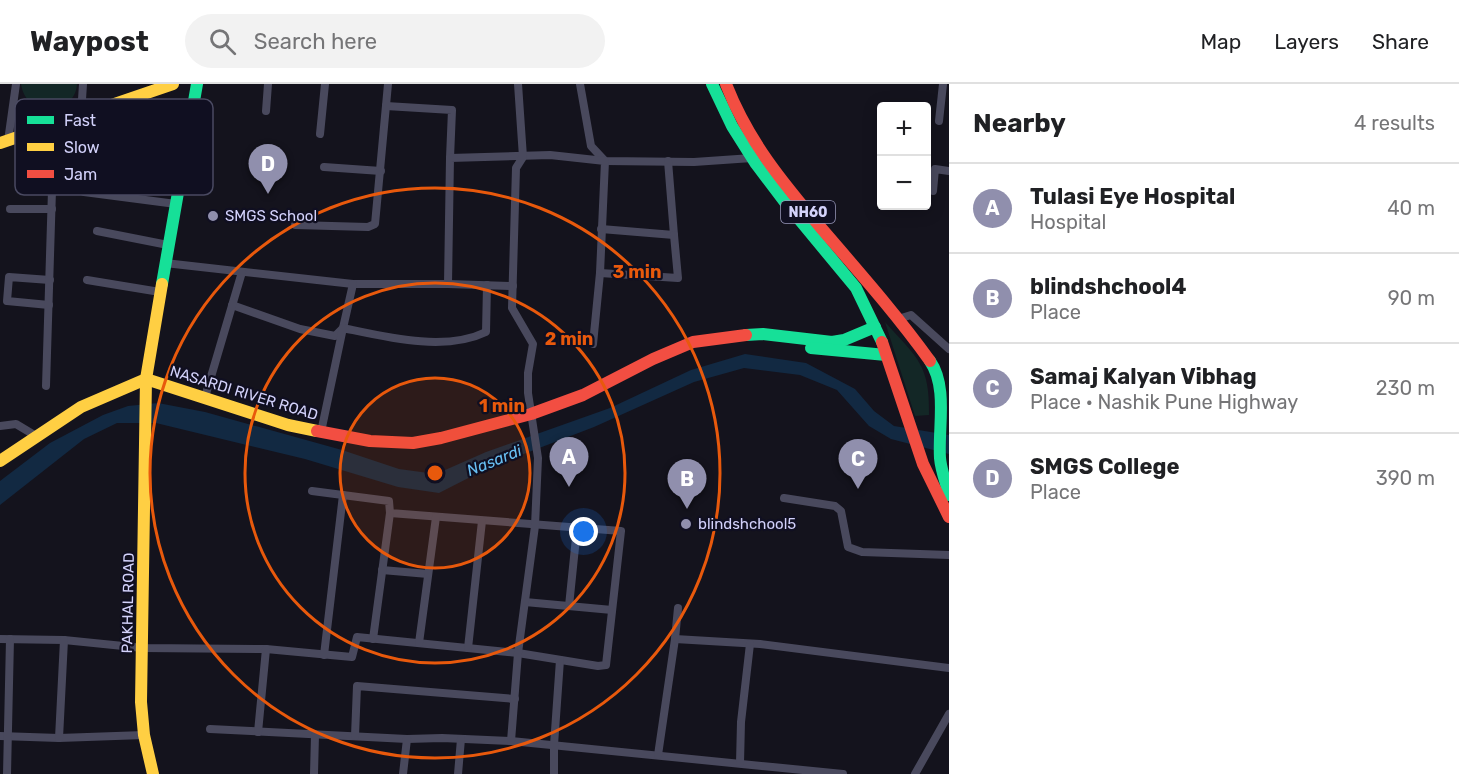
<!DOCTYPE html>
<html lang="en">
<head>
<meta charset="utf-8">
<style>
	:root { --surface:#fff; --page:#f2f2f2; --text:#202124; --muted:#757577; --line:#e0e0e0; --accent:#908fad }
	body { margin:0; font-family:Rubik,sans-serif; background:var(--page); color:var(--text) }
	.controls { position:absolute; right:18px; top:18px; display:grid; overflow:hidden; border-radius:6px; box-shadow:0 3px 15px #0003 }
	.controls button { width:54px; height:54px; display:grid; place-items:center; padding:0; border:0; border-bottom:2px solid var(--line); background:var(--surface); color:var(--text); font:30px sans-serif }
	.you { position:absolute; left:584px; top:448px; width:21px; height:21px; margin:-15px; border:4px solid #fff; border-radius:50%; background:#1a73e8; box-shadow:0 0 0 9px #1a73e833 }
	.badge { display:grid; place-items:center; width:39px; height:39px; border-radius:50%; background:var(--accent); color:#fff; font-size:20px; font-weight:700 }
	.pin { position:absolute; translate:-50% -50px; filter:drop-shadow(0 2px 3px #0008) }
	.pin::after { content:''; position:absolute; top:32px; width:21px; height:18px; background:inherit; clip-path:polygon(0 0,100% 0,50% 100%) }
	.list { margin:0; padding:0; list-style:none }
	h2 { display:flex; justify-content:space-between; align-items:center; height:78px; margin:0; padding:0 24px; font-size:26px }
	h2 small { font-size:20px; font-weight:400; color:var(--muted) }
	.list li { display:grid; grid-template-columns:39px 1fr auto; gap:18px; align-items:center; box-sizing:border-box; height:90px; padding:0 24px; border-top:2px solid var(--line) }
	.list b { display:block; font-size:22px; white-space:nowrap }
	.list p { margin:0; font-size:20px; white-space:nowrap; color:var(--muted) }
	.list em { font-size:20px; font-style:normal; color:var(--muted) }
	.icon { flex:none; width:33px; height:33px; fill:none; stroke:currentColor; stroke-width:2; stroke-linecap:round; stroke-linejoin:round }
	.map { position:relative; flex:none; width:949px; height:690px; overflow:hidden }
	header { display:flex; align-items:center; gap:36px; box-sizing:border-box; height:84px; padding:0 30px; background:var(--surface); border-bottom:2px solid var(--line) }
	header strong { font-size:28px }
	nav { display:flex; gap:33px; margin-inline-start:auto; font-size:21px }
	.search { width:420px; height:54px; background:var(--page); display:flex; align-items:center; gap:15px; box-sizing:border-box; padding:0 21px; border-radius:33px; color:var(--muted); font-size:22px }
	main { display:flex }
	aside { flex:1; background:var(--surface) }
	.map>svg:first-child { display:block }
	.green { fill:#132726 }
	.water { fill:#122942 }
	.lines { fill:none; stroke-linecap:round; stroke-linejoin:round }
	.street { stroke:#49495d; stroke-width:8 }
	.fast { stroke:#16e098; stroke-width:12 }
	.slow { stroke:#ffcf43; stroke-width:12 }
	.jam { stroke:#f24e42; stroke-width:12 }
	.ring { fill:none; stroke:#e8590c; stroke-width:3 }
	.poi-dot { fill:#908fad; stroke:#100f21; stroke-width:2 }
	.labels { text-anchor:middle; stroke-width:4.5; stroke-linejoin:round; paint-order:stroke }
	.shield { fill:#100f21; stroke:#9898ba; stroke-width:1.5 }
	.shield-label { font-size:14px; font-weight:bold; fill:#d3d2fb }
	.poi-label { font-size:15px; fill:#d3d2fb; stroke:#100f21; text-anchor:start }
	.street-label { font-size:15px; fill:#d3d2fb; stroke:#100f21 }
	.water-label { font-size:16px; font-style:italic; fill:#68bff3; stroke:#100f21 }
	.key { fill:#100f21; stroke:#4a4a62; stroke-width:1.5 }
	.key-label { font-size:16px; fill:#d3d2fb }
	.centre { fill:#e8590c; stroke:#100f21; stroke-width:3 }
	.ring-label { font-size:18px; text-anchor:middle; font-weight:bold; fill:#e8590c; stroke:#100f21; stroke-width:4.5; stroke-linejoin:round; paint-order:stroke }
</style>
</head>
<body>
<header>
<strong>Waypost</strong>
<div class="search"><svg class="icon" aria-label="search" viewBox="0 0 24 24"><circle cx="10" cy="10" r="6"/><path d="M15 15l6 6"/></svg>Search here</div>
<nav><a>Map</a><a>Layers</a><a>Share</a></nav>
</header>
<main>
<div class="map">
<svg width="949" height="690" viewBox="0 0 949 690">
	<rect width="100%" height="100%" fill="#14131d"/>
	<g class="green">
		<path d="M21,0H77C75,32 26,35 21,0Z"/>
		<path d="M885,238C917,274 930,280 929,331L915,332Z"/>
	</g>
	<path class="water" d="M745,270L806,279L855,305L874,327L894,342L949,351V370L891,355L869,342L837,306L800,291L744,284L694,298L594,343L490,383L439,409L398,403L305,375L156,339H117L84,355L0,421V397L50,359L103,331L128,322L158,319L205,328L342,366L399,385L436,390L486,368L610,324L691,286Z"/>
	<g class="lines">
		<g class="street">
			<path d="M580,0L591,62L605,77L694,78L752,74"/>
			<path d="M386,22L452,26L450,74"/>
			<path d="M266,27L268,0"/>
			<path d="M81,31L83,0"/>
			<path d="M939,37L943,0"/>
			<path d="M320,50L325,0"/>
			<path d="M8,57L16,0"/>
			<path d="M131,78L136,13"/>
			<path d="M324,83L381,87"/>
			<path d="M933,107L935,85L949,87"/>
			<path d="M84,108L176,120"/>
			<path d="M10,125H52"/>
			<path d="M295,141L368,143L375,140L388,0"/>
			<path d="M601,145L674,151L668,77"/>
			<path d="M97,147L168,161"/>
			<path d="M165,179L353,200H448L450,74L550,71L605,77L600,189L593,260"/>
			<path d="M600,189L678,194L674,151"/>
			<path d="M87,196L160,208"/>
			<path d="M448,200L513,202"/>
			<path d="M49,221L7,217L9,193L50,196"/>
			<path d="M232,221L300,245L335,252L343,244L353,200"/>
			<path d="M898,235L911,231L949,265"/>
			<path d="M46,302L54,41"/>
			<path d="M205,313L242,188"/>
			<path d="M0,342L16,340L36,352"/>
			<path d="M321,348L343,244C386,253 445,268 486,248L487,201"/>
			<path d="M784,414L835,422L841,427L848,463L862,468L949,471"/>
			<path d="M382,486L428,490"/>
			<path d="M525,518L612,526"/>
			<path d="M569,522L577,444"/>
			<path d="M0,555L64,556L143,564L266,565L352,573L357,553L518,569L598,582L606,581L621,447L390,429L389,417L312,407"/>
			<path d="M373,555L390,429"/>
			<path d="M675,555L760,560L949,584"/>
			<path d="M419,559L436,433"/>
			<path d="M468,564L482,437"/>
			<path d="M324,571L343,411"/>
			<path d="M210,645L407,655L442,654L511,657L843,690"/>
			<path d="M258,648L266,565"/>
			<path d="M0,652L59,654L144,651"/>
			<path d="M355,652L357,602L515,615"/>
			<path d="M59,654L64,556"/>
			<path d="M511,657L518,569L535,442L538,374L528,309V289L533,260L512,224L516,84L523,73L518,0"/>
			<path d="M658,671L675,555L678,524"/>
			<path d="M740,679L741,638L750,560"/>
			<path d="M7,690L10,555"/>
			<path d="M314,690L315,651"/>
			<path d="M403,690L407,655"/>
			<path d="M458,690L461,655"/>
			<path d="M554,690V661L560,576"/>
			<path d="M915,690L949,630"/>
		</g>
		<g class="fast">
			<path d="M712,0L732,42L756,80L784,117L856,204L882,258"/>
			<path d="M162,200L197,0"/>
			<path d="M746,251L763,250L832,258L844,256L875,243"/>
			<path d="M811,264L886,271"/>
			<path d="M930,277C948,303 938,344 940,374C941,386 946,399 949,411"/>
		</g>
		<g class="slow">
			<path d="M0,59L173,0"/>
			<path d="M0,377L81,323L146,295L288,341L317,347"/>
			<path d="M153,690L144,651L141,618L146,295L162,200"/>
		</g>
		<g class="jam">
			<path d="M726,0C748,57 783,99 822,145C859,188 897,231 930,277"/>
			<path d="M882,258L923,380L949,433"/>
			<path d="M317,347L370,357L413,359L441,354L531,330L583,311L653,275L693,258L746,251"/>
		</g>
	</g>
	<circle cx="435" cy="389" r="95" fill="#e8590c" fill-opacity=".12"/>
	<g class="ring">
		<circle cx="435" cy="389" r="95"/>
		<circle cx="435" cy="389" r="190"/>
		<circle cx="435" cy="389" r="285"/>
	</g>
	<g class="poi-dot">
		<circle cx="213" cy="132" r="6"/>
		<circle cx="686" cy="440" r="6"/>
	</g>
	<g class="labels">
		<rect class="shield" x="781" y="117" width="54" height="22" rx="4.5"/>
		<g class="shield-label">
			<text x="808" y="133">NH60</text>
		</g>
		<g class="poi-label">
			<text x="225" y="137">SMGS School</text>
			<text x="698" y="445">blindshchool5</text>
		</g>
		<g class="street-label">
			<text transform="translate(244 309) rotate(17)" y="5">NASARDI RIVER ROAD</text>
			<text transform="translate(128 519) rotate(-89)" y="5">PAKHAL ROAD</text>
		</g>
		<g class="water-label">
			<text transform="translate(494 376) rotate(-22)" y="6">Nasardi</text>
		</g>
	</g>
	<rect x="15" y="15" width="198" height="96" rx="9" class="key"/>
	<rect x="27" y="32" width="27" height="8" fill="#16e098"/>
	<rect x="27" y="59" width="27" height="8" fill="#ffcf43"/>
	<rect x="27" y="86" width="27" height="8" fill="#f24e42"/>
	<g class="key-label">
		<text x="64" y="42">Fast</text>
		<text x="64" y="69">Slow</text>
		<text x="64" y="96">Jam</text>
	</g>
	<circle cx="435" cy="389" r="9" class="centre"/>
	<g class="ring-label">
		<text x="637" y="194">3 min</text>
		<text x="569" y="261">2 min</text>
		<text x="502" y="328">1 min</text>
	</g>
</svg>
<div class="controls">
<button>+</button>
<button>−</button>
</div>
<div class="you"></div>
<div class="pin badge" style="left:569px;top:403px">A</div>
<div class="pin badge" style="left:687px;top:425px">B</div>
<div class="pin badge" style="left:858px;top:405px">C</div>
<div class="pin badge" style="left:268px;top:110px">D</div>
</div>
<aside>
<h2>Nearby<small>4 results</small></h2>
<ul class="list">
<li><span class="badge">A</span><div><b>Tulasi Eye Hospital</b><p>Hospital</p></div><em>40 m</em></li>
<li><span class="badge">B</span><div><b>blindshchool4</b><p>Place</p></div><em>90 m</em></li>
<li><span class="badge">C</span><div><b>Samaj Kalyan Vibhag</b><p>Place · Nashik Pune Highway</p></div><em>230 m</em></li>
<li><span class="badge">D</span><div><b>SMGS College</b><p>Place</p></div><em>390 m</em></li>
</ul>
</aside>
</main>
</body>
</html>
